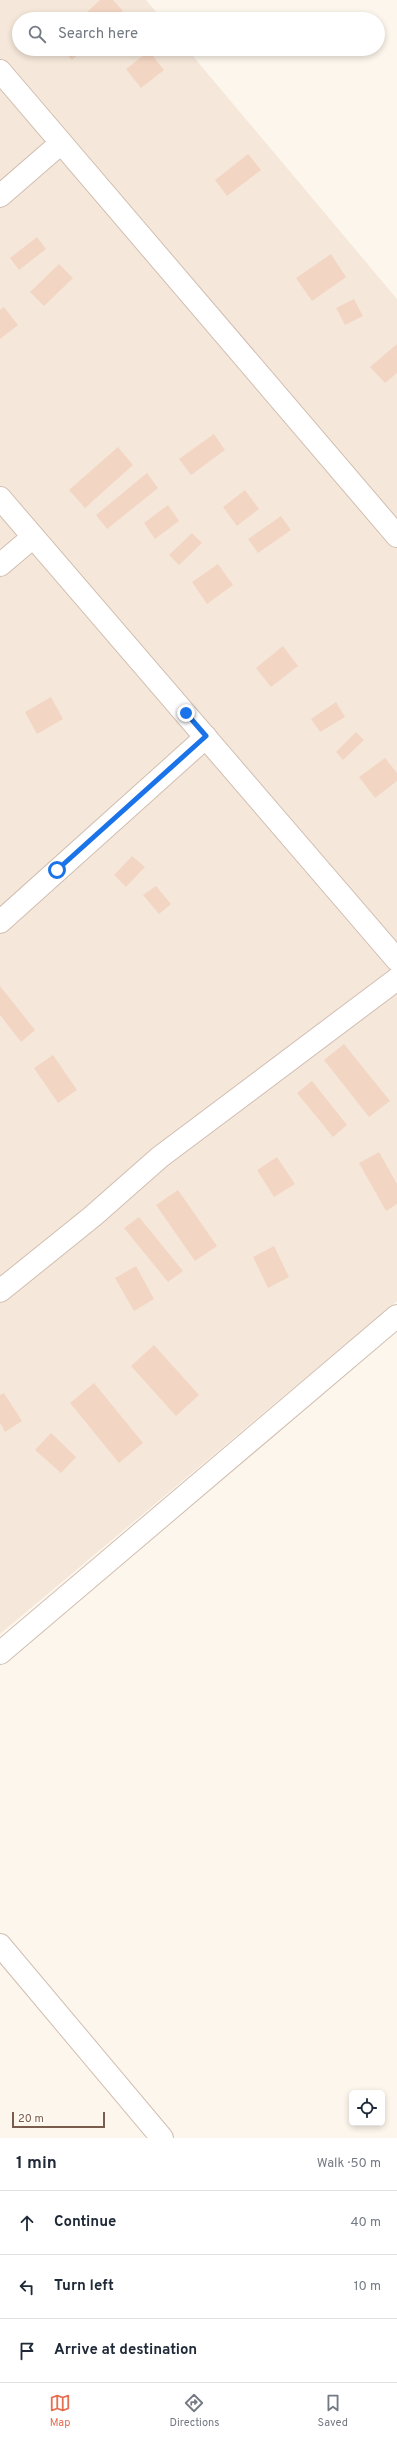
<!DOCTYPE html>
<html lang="en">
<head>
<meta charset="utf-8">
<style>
	:root { --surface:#fff; --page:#f2f2f3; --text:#1f2937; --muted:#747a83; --line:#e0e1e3; --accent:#e76f51 }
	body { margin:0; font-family:Overpass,sans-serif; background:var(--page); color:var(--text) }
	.controls { position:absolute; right:12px; bottom:12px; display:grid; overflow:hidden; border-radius:6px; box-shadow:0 2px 6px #0003 }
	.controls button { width:36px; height:36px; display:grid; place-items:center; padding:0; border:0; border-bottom:1px solid var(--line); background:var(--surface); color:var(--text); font:20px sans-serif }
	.scale { position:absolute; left:12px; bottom:10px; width:93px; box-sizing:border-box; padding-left:4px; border:2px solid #7a5c4d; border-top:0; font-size:11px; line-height:14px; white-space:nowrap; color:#7a5c4d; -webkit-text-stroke:3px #fffaf3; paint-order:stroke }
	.stop { position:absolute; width:12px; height:12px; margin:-9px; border:3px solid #1a73e8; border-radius:50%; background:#fff }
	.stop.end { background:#1a73e8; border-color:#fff; box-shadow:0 1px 4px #0008 }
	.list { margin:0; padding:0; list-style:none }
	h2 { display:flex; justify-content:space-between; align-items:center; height:52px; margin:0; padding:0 16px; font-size:17px }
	h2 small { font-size:13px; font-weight:400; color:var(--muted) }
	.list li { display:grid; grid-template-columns:26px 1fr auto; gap:12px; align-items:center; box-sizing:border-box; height:64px; padding:0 16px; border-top:1px solid var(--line) }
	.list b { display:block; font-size:15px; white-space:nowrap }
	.list em { font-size:13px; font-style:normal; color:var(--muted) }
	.icon { flex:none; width:22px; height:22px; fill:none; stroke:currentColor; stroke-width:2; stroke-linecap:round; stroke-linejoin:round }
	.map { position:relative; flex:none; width:397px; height:2138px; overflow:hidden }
	.search { position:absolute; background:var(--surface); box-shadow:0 2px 6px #0003; left:12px; right:12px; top:12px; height:44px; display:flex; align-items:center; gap:10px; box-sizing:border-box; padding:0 14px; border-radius:22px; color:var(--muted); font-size:15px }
	.sheet { height:244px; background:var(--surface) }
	nav { display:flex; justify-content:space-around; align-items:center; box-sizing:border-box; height:56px; border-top:1px solid var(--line); background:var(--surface); font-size:11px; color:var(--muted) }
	nav a { display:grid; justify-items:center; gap:2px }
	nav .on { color:var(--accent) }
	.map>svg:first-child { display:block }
	.residential { fill:#f5e8da }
	.building { fill:#f3d5c3 }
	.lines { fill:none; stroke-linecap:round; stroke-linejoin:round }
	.minor-casing { stroke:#d1beb0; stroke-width:24 }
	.minor { stroke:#fff; stroke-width:22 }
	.route { stroke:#1a73e8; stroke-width:5 }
</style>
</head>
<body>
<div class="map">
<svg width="397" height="2138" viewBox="0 0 397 2138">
	<rect width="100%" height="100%" fill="#fdf6ec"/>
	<path class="residential" d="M0,0H146L162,19H19V49H187L397,299V1301L0,1634Z"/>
	<g class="building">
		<path d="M100,0H113L123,11L115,19H80Z"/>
		<path d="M62,49H84L72,60Z"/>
		<path d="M149,51L164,70L141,88L126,69Z"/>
		<path d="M248,154L261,170L227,196L215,180Z"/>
		<path d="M37,237L46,249L19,270L10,258Z"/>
		<path d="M331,254L346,277L312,301L296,278Z"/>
		<path d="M59,264L73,278L44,306L30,292Z"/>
		<path d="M354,299L363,316L345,325L336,308Z"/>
		<path d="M4,307L18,325L0,339V310Z"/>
		<path d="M397,344V373L385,383L370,367Z"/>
		<path d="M214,434L225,450L191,475L179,459Z"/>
		<path d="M118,447L133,465L85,508L69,490Z"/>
		<path d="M147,473L158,488L107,529L96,515Z"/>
		<path d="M245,490L259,509L237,526L223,507Z"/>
		<path d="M168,505L179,521L155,539L144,523Z"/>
		<path d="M281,516L291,530L258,553L248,539Z"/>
		<path d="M192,533L202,543L179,565L169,555Z"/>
		<path d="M218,564L233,585L207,604L192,582Z"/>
		<path d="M283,646L298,666L271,687L256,668Z"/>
		<path d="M51,697L63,719L37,734L25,712Z"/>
		<path d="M336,702L345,717L320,732L311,719Z"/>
		<path d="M356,732L364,740L343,760L336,752Z"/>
		<path d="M385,758L397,773V781L375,798L359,777Z"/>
		<path d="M132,856L145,867L126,887L114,875Z"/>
		<path d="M156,886L171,904L159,914L143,895Z"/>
		<path d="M0,986L35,1030L21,1042L0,1015Z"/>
		<path d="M344,1044L390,1101L369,1117L324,1060Z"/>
		<path d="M53,1055L77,1090L58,1103L34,1068Z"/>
		<path d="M312,1081L347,1125L333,1137L297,1093Z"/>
		<path d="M379,1152L397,1184V1204L386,1211L359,1163Z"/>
		<path d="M277,1157L295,1184L274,1197L257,1170Z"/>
		<path d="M178,1190L217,1246L195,1261L156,1205Z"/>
		<path d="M139,1217L183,1271L168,1282L124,1228Z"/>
		<path d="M274,1246L289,1277L268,1288L253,1257Z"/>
		<path d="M136,1266L154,1299L134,1311L115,1278Z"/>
		<path d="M154,1345L199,1395L176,1416L131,1366Z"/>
		<path d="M94,1383L143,1443L119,1463L70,1403Z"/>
		<path d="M4,1393L22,1421L5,1432L0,1423V1395Z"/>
		<path d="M51,1433L76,1457L61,1473L35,1450Z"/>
	</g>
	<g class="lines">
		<g class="minor-casing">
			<g id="minor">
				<path d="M0,71L397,536"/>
				<path d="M0,196L61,143"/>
				<path d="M0,498L397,960"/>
				<path d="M0,565L33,537"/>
				<path d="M0,922L206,737"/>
				<path d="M0,1291L93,1216L160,1157L397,979"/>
				<path d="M0,1653L397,1316"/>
				<path d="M0,1945L162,2138"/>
			</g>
		</g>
		<use href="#minor" class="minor"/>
	</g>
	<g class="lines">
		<path class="route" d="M57,870L206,736L186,713"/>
	</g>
</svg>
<div class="controls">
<button><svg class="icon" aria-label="locate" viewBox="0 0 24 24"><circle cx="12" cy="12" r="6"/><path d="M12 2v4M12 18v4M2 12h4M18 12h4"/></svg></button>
</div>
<div class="scale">20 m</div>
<div class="stop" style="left:57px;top:870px"></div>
<div class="stop end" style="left:186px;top:713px"></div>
<div class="search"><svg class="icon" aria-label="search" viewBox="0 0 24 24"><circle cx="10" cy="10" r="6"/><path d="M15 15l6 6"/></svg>Search here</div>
</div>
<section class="sheet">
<h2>1 min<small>Walk · 50 m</small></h2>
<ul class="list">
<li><svg class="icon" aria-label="ahead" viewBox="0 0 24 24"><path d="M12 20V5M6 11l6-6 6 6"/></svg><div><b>Continue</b></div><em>40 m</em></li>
<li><svg class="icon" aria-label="left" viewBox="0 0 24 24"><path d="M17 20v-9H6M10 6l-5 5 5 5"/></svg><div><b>Turn left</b></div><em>10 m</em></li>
<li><svg class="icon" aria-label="arrive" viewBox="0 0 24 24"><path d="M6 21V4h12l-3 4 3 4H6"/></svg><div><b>Arrive at destination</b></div></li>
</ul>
</section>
<nav>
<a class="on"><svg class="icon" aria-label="map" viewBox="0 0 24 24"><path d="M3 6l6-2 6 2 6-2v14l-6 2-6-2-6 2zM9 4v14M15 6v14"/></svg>Map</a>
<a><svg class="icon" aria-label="directions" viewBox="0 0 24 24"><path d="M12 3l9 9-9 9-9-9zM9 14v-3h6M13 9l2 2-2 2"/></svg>Directions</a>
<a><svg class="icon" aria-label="saved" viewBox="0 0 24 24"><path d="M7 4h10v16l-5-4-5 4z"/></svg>Saved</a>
</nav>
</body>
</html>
